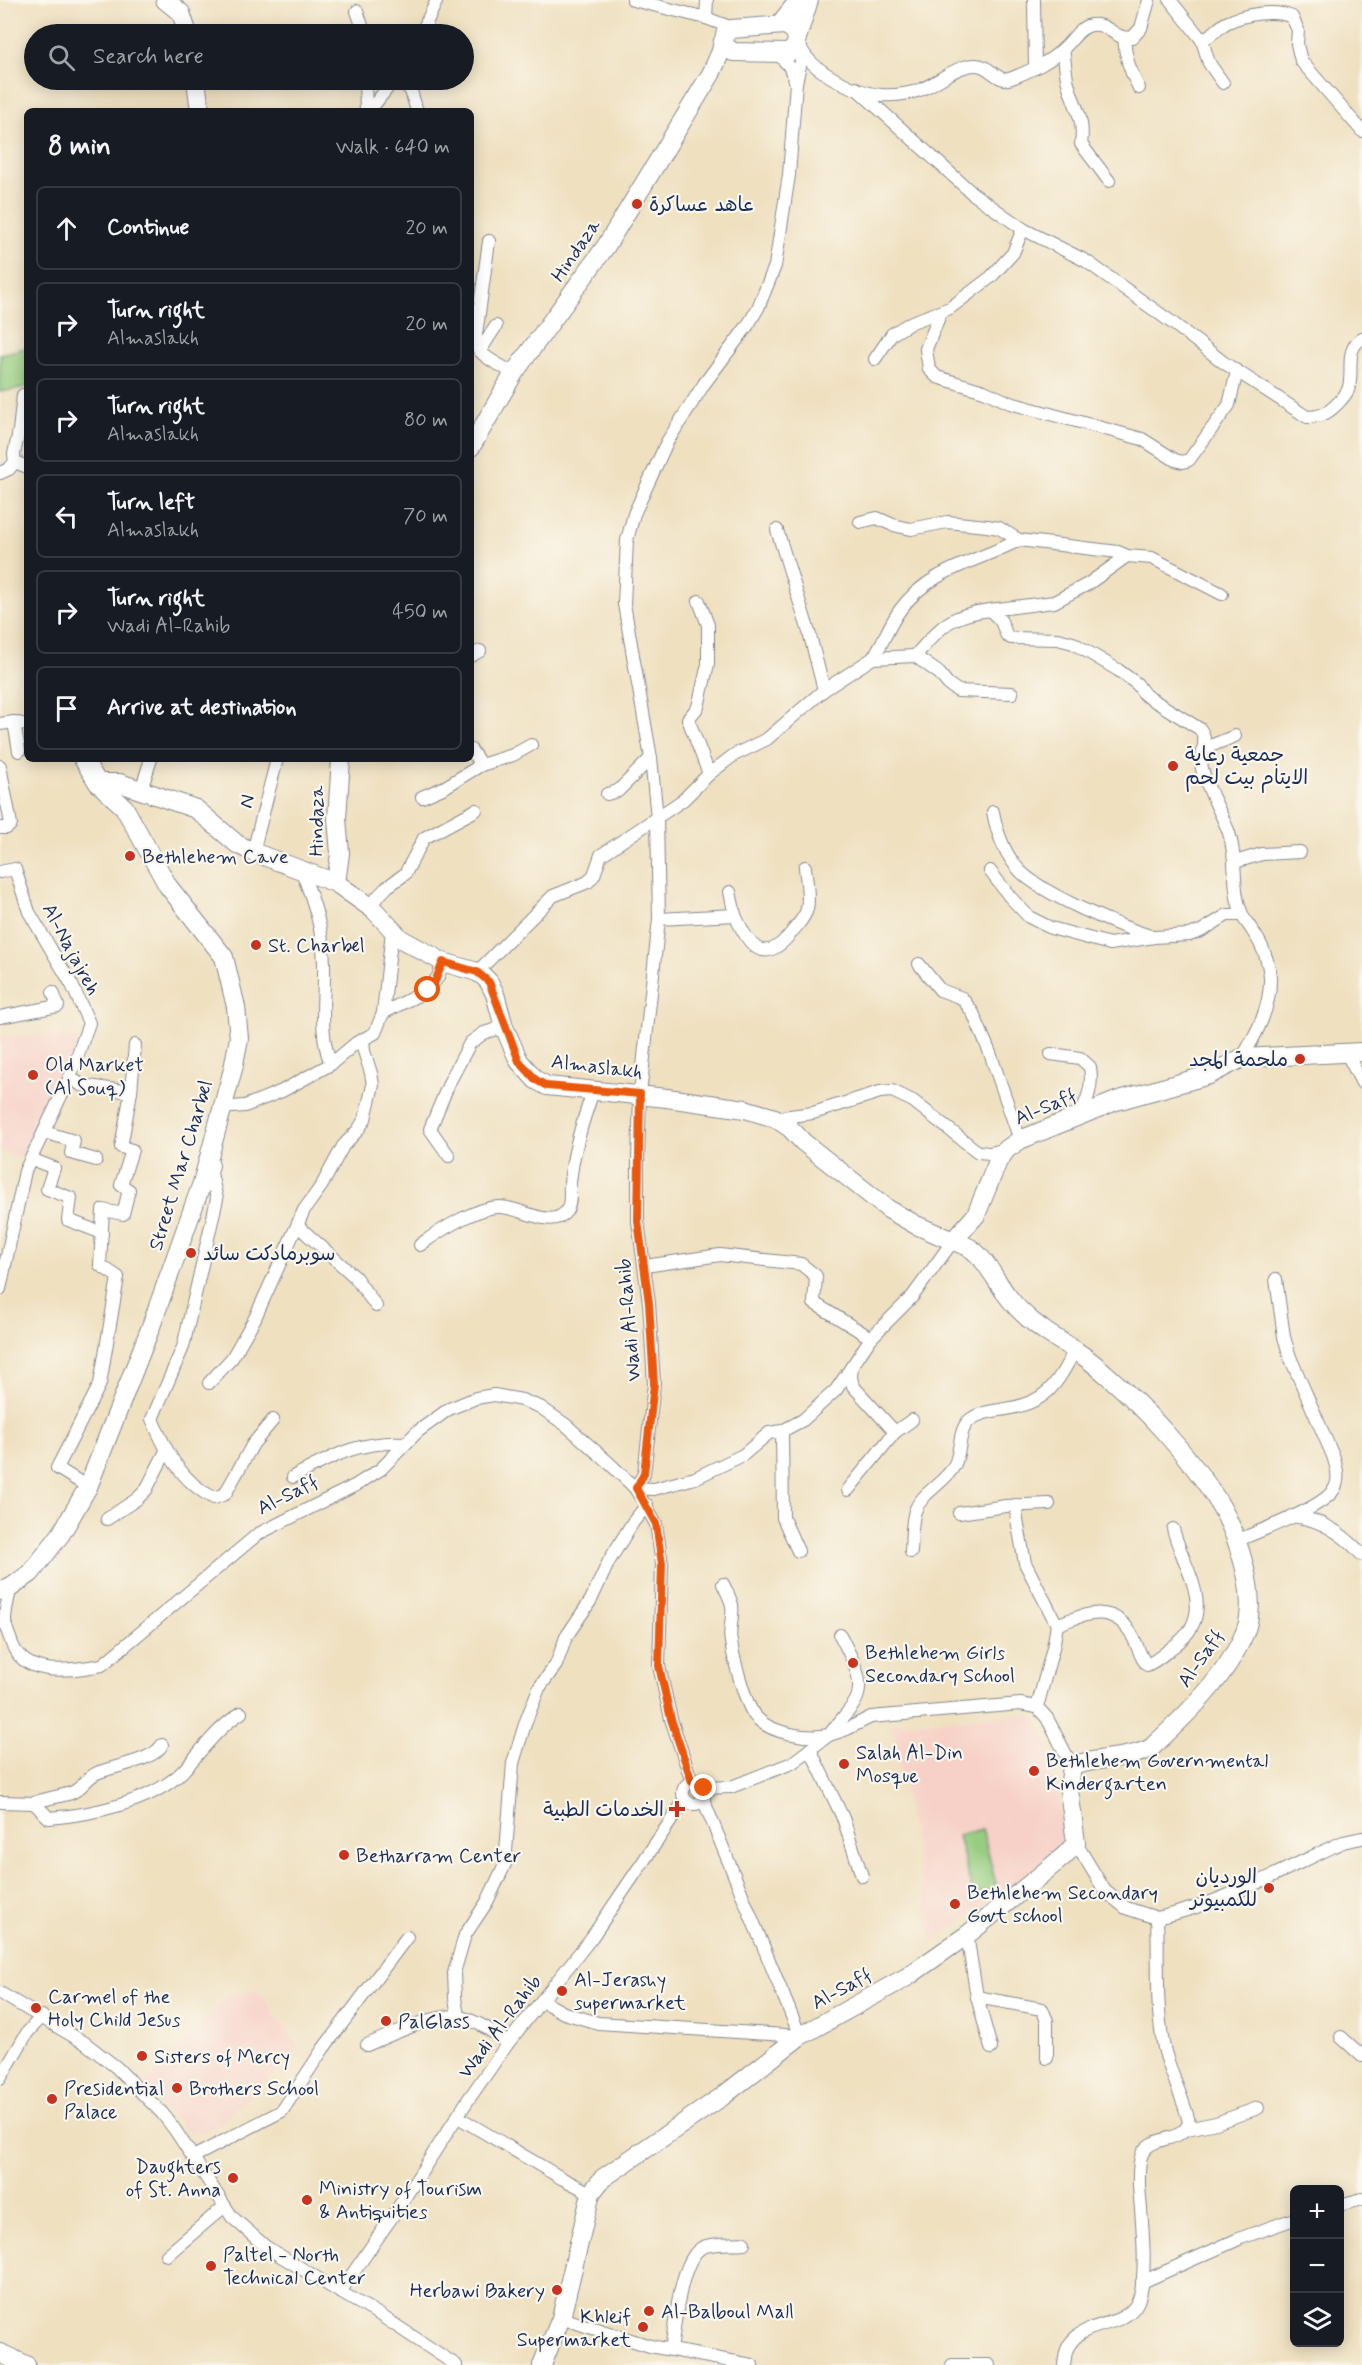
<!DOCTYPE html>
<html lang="en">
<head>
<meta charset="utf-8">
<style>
	:root { --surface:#171b24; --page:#242831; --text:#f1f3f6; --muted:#9ea1a6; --line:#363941 }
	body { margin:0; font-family:Mynerve,"Playpen Sans Arabic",sans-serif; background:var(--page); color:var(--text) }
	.controls { position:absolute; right:18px; bottom:18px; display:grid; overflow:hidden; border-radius:9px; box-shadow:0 3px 15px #0003 }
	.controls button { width:54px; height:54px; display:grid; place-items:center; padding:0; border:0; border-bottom:2px solid var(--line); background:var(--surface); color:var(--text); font:30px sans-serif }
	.stop { position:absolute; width:18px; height:18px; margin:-14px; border:4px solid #ea580c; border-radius:50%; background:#fff }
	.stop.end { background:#ea580c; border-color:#fff; box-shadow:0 2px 6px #0008 }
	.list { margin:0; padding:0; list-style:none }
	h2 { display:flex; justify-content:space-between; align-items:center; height:78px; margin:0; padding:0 24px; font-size:26px }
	h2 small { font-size:20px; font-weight:400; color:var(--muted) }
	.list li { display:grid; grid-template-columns:39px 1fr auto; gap:18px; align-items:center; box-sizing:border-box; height:84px; margin:0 12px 12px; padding:0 12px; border:2px solid var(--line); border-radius:9px }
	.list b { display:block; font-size:22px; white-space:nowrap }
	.list p { margin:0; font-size:20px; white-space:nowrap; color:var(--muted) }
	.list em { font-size:20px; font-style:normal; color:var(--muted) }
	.icon { flex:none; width:33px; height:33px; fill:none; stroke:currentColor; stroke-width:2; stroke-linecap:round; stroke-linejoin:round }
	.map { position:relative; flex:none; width:1362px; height:2365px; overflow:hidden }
	.search { position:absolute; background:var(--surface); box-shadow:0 3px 15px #0003; left:24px; top:24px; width:450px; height:66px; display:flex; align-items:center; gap:15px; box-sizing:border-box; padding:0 21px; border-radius:33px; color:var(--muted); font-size:22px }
	.panel { position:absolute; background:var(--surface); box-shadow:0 3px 15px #0003; left:24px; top:108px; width:450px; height:654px; border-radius:9px }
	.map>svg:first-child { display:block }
	.built { fill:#f7d1c7 }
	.green { fill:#96cd80; stroke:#587e6f; stroke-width:1.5 }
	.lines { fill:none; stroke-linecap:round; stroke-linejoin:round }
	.street-casing { stroke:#85888f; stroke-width:14 }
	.secondary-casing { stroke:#85888f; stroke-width:20 }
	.street { stroke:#fff; stroke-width:12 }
	.secondary { stroke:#fff; stroke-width:18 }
	.route { stroke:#ea580c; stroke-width:8 }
	.poi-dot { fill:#c8321e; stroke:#fbf7ec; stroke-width:2 }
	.labels { text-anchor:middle; stroke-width:4.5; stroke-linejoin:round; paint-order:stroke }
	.poi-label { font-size:20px; fill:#1b2f5e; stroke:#fbf7ec; text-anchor:start }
	.street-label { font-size:20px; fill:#1b2f5e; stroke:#fbf7ec }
</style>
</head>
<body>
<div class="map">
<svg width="1362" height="2365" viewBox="0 0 1362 2365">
	<rect width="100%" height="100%" fill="#fbf7ec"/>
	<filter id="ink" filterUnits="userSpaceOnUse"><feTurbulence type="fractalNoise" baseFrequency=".0167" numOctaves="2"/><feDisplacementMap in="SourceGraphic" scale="12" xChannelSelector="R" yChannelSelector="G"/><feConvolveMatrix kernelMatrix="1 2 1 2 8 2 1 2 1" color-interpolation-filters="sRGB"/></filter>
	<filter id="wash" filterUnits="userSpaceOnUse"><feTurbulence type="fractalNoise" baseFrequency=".008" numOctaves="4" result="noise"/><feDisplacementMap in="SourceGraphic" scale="24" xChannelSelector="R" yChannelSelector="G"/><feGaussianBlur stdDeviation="1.35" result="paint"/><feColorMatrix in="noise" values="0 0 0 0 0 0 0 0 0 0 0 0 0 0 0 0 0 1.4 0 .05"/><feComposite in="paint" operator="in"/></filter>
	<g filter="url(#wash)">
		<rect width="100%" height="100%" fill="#efe0c0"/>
		<g class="built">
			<path d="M58,1035L80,1040L28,1160L0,1151V1037Z"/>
			<path d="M1022,1715H1031L1037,1721L1047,1740L1064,1836L1061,1847L1037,1867L933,1942L892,1724Z"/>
			<path d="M258,1990L300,2049L211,2132H189L142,2087L227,1995Z"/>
		</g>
		<g class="green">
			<path d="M27,348V387L0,392V354Z"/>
			<path d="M982,1829L997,1888L973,1895L958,1835Z"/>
		</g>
	</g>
	<g filter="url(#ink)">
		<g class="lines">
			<g class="street-casing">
				<g id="street">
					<path d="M633,0L706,18L735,29"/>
					<path d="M1034,0L1035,68"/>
					<path d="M1170,0L1202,40C1211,36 1218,28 1226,23C1244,14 1275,9 1292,17L1298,30L1297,44L1301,61L1362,131"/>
					<path d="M357,11L365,34"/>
					<path d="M706,18L707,0"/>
					<path d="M421,34L437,0"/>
					<path d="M1124,38C1125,57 1130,72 1139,88"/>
					<path d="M1202,40L1209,63L1223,83"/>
					<path d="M801,48C811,71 856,93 881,95C892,96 906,94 917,91C936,85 955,65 976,65C991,65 997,84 1012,78C1032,70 1052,61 1067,45C1074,38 1080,27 1091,25C1109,22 1114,41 1133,37L1141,28L1149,0"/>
					<path d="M1063,49C1065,60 1065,72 1068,83C1074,106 1085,118 1081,144L1109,181"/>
					<path d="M778,54L789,66L796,83"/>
					<path d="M365,80L366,111"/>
					<path d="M401,80L411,91L417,111"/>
					<path d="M856,88L972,193L1023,229L1086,261L1174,324L1223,362L1307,417C1319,417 1327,414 1336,405C1340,401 1345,396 1348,390C1355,372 1343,351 1362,338"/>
					<path d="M369,111L394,80"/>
					<path d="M489,241L476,335C476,338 475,342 476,345C479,356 505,368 514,373"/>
					<path d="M941,312L926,349L929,369L937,377L984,391L1010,403L1142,439L1175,460L1183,462L1189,460L1229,405L1237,371"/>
					<path d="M480,351L496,326"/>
					<path d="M875,359L892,334L912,322L950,308L991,277L1013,253L1023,229"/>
					<path d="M15,462L27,467"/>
					<path d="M0,473L9,469L15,462L14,454L19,431L23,395"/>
					<path d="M860,522L877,518L893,525L911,529L947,522L987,526L999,528L1019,540L1118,552L1127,556L1152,558L1222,594"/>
					<path d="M777,530L809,632L824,690"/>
					<path d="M699,601L708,625V664L698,707L688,719L709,774"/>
					<path d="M990,610L1054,602L1088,584L1127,556"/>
					<path d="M471,656L480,651"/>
					<path d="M915,656C941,627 948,615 990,610L1001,621L1007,636L1011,638L1058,639L1073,643L1118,670L1137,684L1145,695L1200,729C1210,742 1199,755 1202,769C1208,792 1221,811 1229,833C1238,859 1231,889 1242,914C1244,920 1249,925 1252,930C1261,943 1269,960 1270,977C1271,1007 1257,1033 1242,1058"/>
					<path d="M873,658C883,643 889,625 900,610C930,569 977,562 1019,540"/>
					<path d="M14,722L19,751"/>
					<path d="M0,724L14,722L27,725"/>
					<path d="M1203,749L1235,736"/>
					<path d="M471,750L481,765"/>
					<path d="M0,766L11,824L7,828H0"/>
					<path d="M141,790L151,759"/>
					<path d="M607,794L618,791L651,758"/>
					<path d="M422,797L445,787L481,765L513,755L531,745"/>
					<path d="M993,812C997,833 1005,855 1020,871C1044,895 1116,925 1150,936"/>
					<path d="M253,852L277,759"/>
					<path d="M1235,862L1262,854L1300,852"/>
					<path d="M301,870C314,901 323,930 324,963C325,997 318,1033 331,1064"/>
					<path d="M990,871L1010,897L1029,917L1051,928L1110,944L1154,937L1189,935L1201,931L1227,915H1242"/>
					<path d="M0,872L15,869L29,912L72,985L89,1023L70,1077L25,1171L0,1289"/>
					<path d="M730,892L735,915"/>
					<path d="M369,906L387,887L405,874L424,838L476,810"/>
					<path d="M659,919L735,915C749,947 764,967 792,932C797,925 805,918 807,909C810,897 806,879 805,867"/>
					<path d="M919,964L940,990L962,998L973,1013L990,1053L1020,1140"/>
					<path d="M477,972L553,896L588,882L594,875L601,855L683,800L709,774L734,755L767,739L824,690L873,658L915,656L939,673L948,684L958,691L1012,693"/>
					<path d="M383,1013L392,931"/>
					<path d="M0,1017L58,1006L53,992"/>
					<path d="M1051,1054L1080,1058L1090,1067C1093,1085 1088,1099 1080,1115"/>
					<path d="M1347,1054L1362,1083"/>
					<path d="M70,1077L81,1085L131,1092"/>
					<path d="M221,1108L245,1106L282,1091L331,1064L356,1043L375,1033L383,1013L428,990L438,977L443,962"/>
					<path d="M775,1118L813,1113L880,1092L892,1091L913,1101L978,1152L990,1153L1007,1149"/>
					<path d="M44,1132L74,1141L71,1153L96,1160"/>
					<path d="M449,1156L430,1129L450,1081L470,1043L484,1033L504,1027"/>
					<path d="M31,1159L54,1168L47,1189L71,1198L68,1220L102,1233"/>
					<path d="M213,1165L211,1173L217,1199L183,1347L152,1419C166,1451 181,1482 214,1498L225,1494L253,1444L273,1420"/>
					<path d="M298,1226L355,1277L376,1306"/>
					<path d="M420,1245C439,1231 475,1208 498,1207C518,1205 553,1232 567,1210C572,1202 569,1191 570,1183C573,1150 583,1119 594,1089"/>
					<path d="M645,1266L720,1255L801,1264L816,1276L814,1303L871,1338"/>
					<path d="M852,1366L851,1377L853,1386L895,1432"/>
					<path d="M209,1383L232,1358L255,1318L304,1210L322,1185L343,1146L358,1130L365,1119L373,1085L371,1073L364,1051L363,1039"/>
					<path d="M782,1431L783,1518L798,1551"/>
					<path d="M293,1477C333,1456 360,1440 406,1443"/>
					<path d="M88,1487L57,1468L100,1384L118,1277L100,1265L103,1210L123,1214L129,1190L121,1185L132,1150L121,1147L131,1092L135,1045"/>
					<path d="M635,1488L644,1474L654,1384L649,1303L638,1221V1161L640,1094L659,919L657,818L651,758L624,604L627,540L634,514L667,442L704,384L748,325L758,308L775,266L789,175L796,83L801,61L798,39"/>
					<path d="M635,1488L654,1489L695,1478L743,1455L769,1433L782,1431L803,1420L836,1390L871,1338L912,1297L953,1241"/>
					<path d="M848,1490L895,1432L912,1420"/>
					<path d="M1016,1505L1017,1520L1025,1563L1057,1625L1053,1648L1037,1707"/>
					<path d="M959,1513L1006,1506L1049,1504"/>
					<path d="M1292,1516C1320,1519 1344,1534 1362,1555"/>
					<path d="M107,1519L137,1499L146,1490L166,1451"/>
					<path d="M1236,1541C1259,1531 1317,1510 1332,1492C1341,1482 1337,1468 1333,1456L1290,1357L1284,1337L1276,1279"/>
					<path d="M911,1552C912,1540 911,1523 915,1511C922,1492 945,1483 954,1466C962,1452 957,1429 971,1419C981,1412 994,1411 1006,1409C1048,1402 1056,1385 1075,1350"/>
					<path d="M723,1584C726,1590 730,1598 732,1605C734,1617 728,1629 731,1642C733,1657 746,1706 755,1716C770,1734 808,1739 829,1735C837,1724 846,1715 853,1705C869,1684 850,1655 840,1635"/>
					<path d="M10,1588C9,1598 5,1610 5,1620C5,1626 8,1633 10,1638C21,1679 69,1671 102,1665L258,1534L356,1485L381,1469L417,1432L449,1409L476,1398L494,1395L522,1400L540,1407L566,1425L609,1463L635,1488L656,1524L662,1564L659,1666L671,1719L692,1782"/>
					<path d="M1057,1625C1087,1612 1117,1603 1134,1639C1139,1649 1140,1657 1147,1665C1157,1661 1165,1653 1174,1646C1220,1613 1184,1570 1173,1529"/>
					<path d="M810,1749L843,1818L862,1876"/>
					<circle cx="694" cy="1793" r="11"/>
					<path d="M704,1788L731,1787L792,1763L829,1735L847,1729L871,1717L1020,1704L1037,1707L1047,1718L1072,1766"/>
					<path d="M0,1802L34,1803L49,1818C90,1815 152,1802 182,1772C201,1752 217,1728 241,1713"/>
					<path d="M34,1803C46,1798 58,1797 71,1793C81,1790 87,1777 97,1773C113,1766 153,1761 162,1745"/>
					<path d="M1157,1918C1222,1904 1283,1870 1343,1842L1362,1838"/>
					<path d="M967,1935L977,1997L991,2048"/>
					<path d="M0,1993L85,2043L116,2067L162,2113L175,2130L232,2217L266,2247L340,2292"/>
					<path d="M977,1997L1042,2009L1047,2021V2058"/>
					<path d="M542,2001L564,2013L598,2023L800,2036L703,1799"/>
					<path d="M458,2016L455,1998L454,1973L465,1935L487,1902L505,1864L513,1763L526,1721L539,1688L556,1665L566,1637L591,1600L609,1561L633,1522L647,1505"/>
					<path d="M1341,2037L1362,2056"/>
					<path d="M367,2045C388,2036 438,2012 460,2017C478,2021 493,2032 508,2043"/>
					<path d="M0,2079L27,2033L42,2016"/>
					<path d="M458,2117L563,2179L591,2193"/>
					<path d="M1187,2129L1216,2123L1258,2108"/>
					<path d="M193,2157L282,2111L323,2049L407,1937"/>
					<path d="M1340,2205L1362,2199"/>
					<path d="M167,2255L225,2206"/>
					<path d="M1142,2282L1241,2238L1294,2219"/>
					<path d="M561,2318L650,2346L752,2365"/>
					<path d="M671,2350C675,2327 680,2252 706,2246C717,2243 732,2244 744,2243"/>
					<path d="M456,2365L380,2315L340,2292L396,2211L468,2100L508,2043L592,1937L685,1800"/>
					<path d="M952,2365H989"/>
					<path d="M1064,2365C1065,2360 1065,2352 1068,2347C1082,2320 1121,2329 1136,2305C1150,2283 1141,2214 1139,2186C1139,2176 1138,2164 1142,2154C1151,2134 1182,2144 1189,2122C1183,2097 1170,2073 1164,2048C1155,2005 1159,1961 1157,1918L1126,1908L1105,1891L1076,1843"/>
				</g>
			</g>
			<g class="secondary-casing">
				<g id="secondary">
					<path d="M165,0L181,13L188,34"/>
					<path d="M779,25L799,0"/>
					<path d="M784,25C799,30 801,45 788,53L733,52L724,45L725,34L731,29Z"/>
					<path d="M797,38L809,0"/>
					<path d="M196,80L200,111"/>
					<path d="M471,447L514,373L606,246L711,74L721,51L723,41"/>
					<path d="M98,783H120L196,809L237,844L253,852L336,883L374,910L401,939L443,962L477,972L483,976L489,982L495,994L504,1027L519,1061L536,1080L547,1086L667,1098L745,1109L775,1118L790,1128L803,1142L888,1209L916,1225L953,1241"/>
					<path d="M336,883L340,853L337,819L341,759"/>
					<path d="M0,1591L10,1588L31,1573L61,1534L88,1487L150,1329L202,1183L233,1069L239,1038L236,1007L224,957L168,886L124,807L98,783L83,759"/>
					<path d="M0,2353L26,2365"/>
					<path d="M542,2365L561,2318L591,2193L603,2178L723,2096L800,2036L907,1977L967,1935L1064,1856L1076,1843L1069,1790L1072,1766C1098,1757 1127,1760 1151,1748C1186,1715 1226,1678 1245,1632C1260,1596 1236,1530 1216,1498C1190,1457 1145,1408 1108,1376C1098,1367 1087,1358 1076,1351C1065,1343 1052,1337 1042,1329C1028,1319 1016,1308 1006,1294C995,1279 985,1258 970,1248C965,1245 958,1243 953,1241L976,1215L998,1161L1007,1149L1020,1140L1116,1101L1209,1075L1242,1058L1362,1052"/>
				</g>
			</g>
			<use href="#street" class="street"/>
			<use href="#secondary" class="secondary"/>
		</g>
	</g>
	<g class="lines" filter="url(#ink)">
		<path class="route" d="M428,990L434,984L443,962L477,972L489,982L519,1061L536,1080L547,1086L640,1094L638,1221L649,1303L654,1384L644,1474L636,1488L656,1524L662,1564L659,1666L671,1719L692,1782L698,1783L704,1788"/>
	</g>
	<g class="poi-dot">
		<circle cx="637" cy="204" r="6"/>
		<circle cx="1173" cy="766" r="6"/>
		<circle cx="130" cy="856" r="6"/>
		<circle cx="256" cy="945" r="6"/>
		<circle cx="1300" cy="1059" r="6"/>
		<circle cx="33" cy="1075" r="6"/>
		<circle cx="191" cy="1253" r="6"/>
		<circle cx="853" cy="1663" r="6"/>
		<circle cx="844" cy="1764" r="6"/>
		<circle cx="1034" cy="1771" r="6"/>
		<path d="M674 1800h6v6h6v6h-6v6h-6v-6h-6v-6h6z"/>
		<circle cx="344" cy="1855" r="6"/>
		<circle cx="1269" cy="1888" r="6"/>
		<circle cx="955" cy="1904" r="6"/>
		<circle cx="562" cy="1991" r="6"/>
		<circle cx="36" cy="2008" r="6"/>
		<circle cx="386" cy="2021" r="6"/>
		<circle cx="142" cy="2056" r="6"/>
		<circle cx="177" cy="2088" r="6"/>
		<circle cx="52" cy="2099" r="6"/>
		<circle cx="233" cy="2178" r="6"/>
		<circle cx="307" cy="2200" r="6"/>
		<circle cx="211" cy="2266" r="6"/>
		<circle cx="557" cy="2290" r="6"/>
		<circle cx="649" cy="2311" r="6"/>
		<circle cx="643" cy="2327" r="6"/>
	</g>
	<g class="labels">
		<g class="poi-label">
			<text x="649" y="211">عاهد عساكرة</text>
			<text x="1185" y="761">جمعية رعاية<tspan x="1185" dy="23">الايتام بيت لحم</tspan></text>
			<text x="142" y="863">Bethlehem Cave</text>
			<text x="268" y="952">St. Charbel</text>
			<text x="1288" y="1066" text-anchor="end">ملحمة المجد</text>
			<text x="45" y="1071">Old Market<tspan x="45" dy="23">(Al Souq)</tspan></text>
			<text x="203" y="1260">سوبرمادكت سائد</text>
			<text x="865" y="1659">Bethlehem Girls<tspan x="865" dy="23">Secondary School</tspan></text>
			<text x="856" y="1759">Salah Al-Din<tspan x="856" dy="23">Mosque</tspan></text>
			<text x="1046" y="1767">Bethlehem Governmental<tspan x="1046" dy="23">Kindergarten</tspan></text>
			<text x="664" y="1816" text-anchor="end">الخدمات الطبية</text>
			<text x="356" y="1862">Betharram Center</text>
			<text x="1257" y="1883" text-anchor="end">الورديان<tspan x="1257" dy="23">للكمبيوتر</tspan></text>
			<text x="967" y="1899">Bethlehem Secondary<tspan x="967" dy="23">Govt school</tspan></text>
			<text x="574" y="1986">Al-Jerashy<tspan x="574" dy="23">supermarket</tspan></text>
			<text x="48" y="2003">Carmel of the<tspan x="48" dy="23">Holy Child Jesus</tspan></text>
			<text x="398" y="2028">PalGlass</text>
			<text x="154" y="2063">Sisters of Mercy</text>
			<text x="64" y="2095">Presidential<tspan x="64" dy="23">Palace</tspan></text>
			<text x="189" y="2095">Brothers School</text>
			<text x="221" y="2173" text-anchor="end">Daughters<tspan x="221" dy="23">of St. Anna</tspan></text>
			<text x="319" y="2195">Ministry of Tourism<tspan x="319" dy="23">&amp; Antiquities</tspan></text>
			<text x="223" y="2261">Paltel - North<tspan x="223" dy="23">Technical Center</tspan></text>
			<text x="545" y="2297" text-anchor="end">Herbawi Bakery</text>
			<text x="661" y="2318">Al-Balboul Mall</text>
			<text x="631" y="2323" text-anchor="end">Khleif<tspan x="631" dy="23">Supermarket</tspan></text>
		</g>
		<g class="street-label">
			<text transform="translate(575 250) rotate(-56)" y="7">Hindaza</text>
			<text transform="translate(246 801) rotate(-76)" y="7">N</text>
			<text transform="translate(316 821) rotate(-90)" y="7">Hindaza</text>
			<text transform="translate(72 949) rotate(62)" y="7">Al-Najajreh</text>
			<text transform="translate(597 1066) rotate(7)" y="7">Almaslakh</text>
			<text transform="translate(1045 1106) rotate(-23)" y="7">Al-Saff</text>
			<text transform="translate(180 1165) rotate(-73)" y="7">Street Mar Charbel</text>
			<text transform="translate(628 1320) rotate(-95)" y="7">Wadi Al-Rahib</text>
			<text transform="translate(287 1494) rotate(-27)" y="7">Al-Saff</text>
			<text transform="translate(1200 1658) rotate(-55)" y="7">Al-Saff</text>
			<text transform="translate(841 1988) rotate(-29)" y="7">Al-Saff</text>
			<text transform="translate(499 2026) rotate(-53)" y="7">Wadi Al-Rahib</text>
		</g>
	</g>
</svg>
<div class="controls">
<button>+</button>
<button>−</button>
<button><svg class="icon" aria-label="layers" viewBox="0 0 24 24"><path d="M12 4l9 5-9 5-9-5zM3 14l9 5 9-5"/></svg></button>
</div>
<div class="stop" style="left:428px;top:990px"></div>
<div class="stop end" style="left:704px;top:1788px"></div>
<div class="search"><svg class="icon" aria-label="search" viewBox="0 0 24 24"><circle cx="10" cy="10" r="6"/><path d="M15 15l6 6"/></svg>Search here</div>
<section class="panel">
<h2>8 min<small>Walk · 640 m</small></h2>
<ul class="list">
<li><svg class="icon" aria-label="ahead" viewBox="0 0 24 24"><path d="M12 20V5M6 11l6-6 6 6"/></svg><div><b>Continue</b></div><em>20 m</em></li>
<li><svg class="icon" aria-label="right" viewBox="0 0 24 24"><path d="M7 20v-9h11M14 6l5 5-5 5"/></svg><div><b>Turn right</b><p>Almaslakh</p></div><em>20 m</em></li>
<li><svg class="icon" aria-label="right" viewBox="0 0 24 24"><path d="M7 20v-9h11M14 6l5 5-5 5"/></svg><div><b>Turn right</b><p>Almaslakh</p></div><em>80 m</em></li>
<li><svg class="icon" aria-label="left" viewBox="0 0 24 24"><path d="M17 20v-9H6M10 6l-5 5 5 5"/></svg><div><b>Turn left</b><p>Almaslakh</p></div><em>70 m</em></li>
<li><svg class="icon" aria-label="right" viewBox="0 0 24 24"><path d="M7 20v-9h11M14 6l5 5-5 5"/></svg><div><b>Turn right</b><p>Wadi Al-Rahib</p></div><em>450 m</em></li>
<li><svg class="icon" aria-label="arrive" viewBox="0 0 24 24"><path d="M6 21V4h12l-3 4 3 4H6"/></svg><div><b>Arrive at destination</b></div></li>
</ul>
</section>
</div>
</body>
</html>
